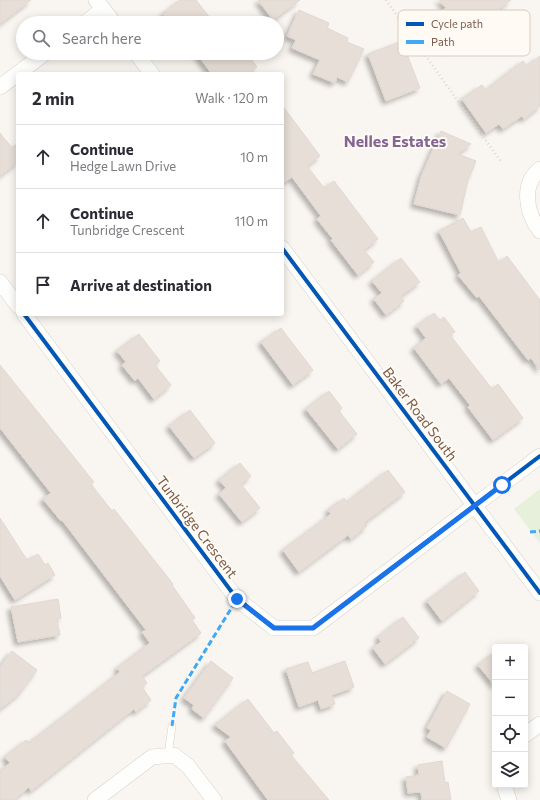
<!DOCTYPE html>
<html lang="en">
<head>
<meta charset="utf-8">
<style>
	:root { --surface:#fff; --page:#f7f7f7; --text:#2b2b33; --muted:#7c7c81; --line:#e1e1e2 }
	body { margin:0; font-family:Commissioner,sans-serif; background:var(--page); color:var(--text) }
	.controls { position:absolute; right:12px; bottom:12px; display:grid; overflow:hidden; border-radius:4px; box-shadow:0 2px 10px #0003 }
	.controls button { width:36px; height:36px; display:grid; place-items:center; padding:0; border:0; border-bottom:1px solid var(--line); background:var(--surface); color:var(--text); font:20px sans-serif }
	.stop { position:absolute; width:12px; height:12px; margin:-9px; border:3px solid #1a73e8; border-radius:50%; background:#fff }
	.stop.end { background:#1a73e8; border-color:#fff; box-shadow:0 1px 4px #0008 }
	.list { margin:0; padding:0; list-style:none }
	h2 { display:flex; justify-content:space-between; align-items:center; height:52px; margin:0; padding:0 16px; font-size:17px }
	h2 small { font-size:13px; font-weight:400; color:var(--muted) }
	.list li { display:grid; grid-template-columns:26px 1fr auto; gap:12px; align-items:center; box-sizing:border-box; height:64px; padding:0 16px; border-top:1px solid var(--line) }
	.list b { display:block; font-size:15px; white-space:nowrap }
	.list p { margin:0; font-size:13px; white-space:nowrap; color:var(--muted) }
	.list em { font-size:13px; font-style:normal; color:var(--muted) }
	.icon { flex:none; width:22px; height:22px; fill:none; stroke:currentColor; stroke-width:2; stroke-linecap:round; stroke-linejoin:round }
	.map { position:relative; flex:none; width:540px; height:800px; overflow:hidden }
	.search { position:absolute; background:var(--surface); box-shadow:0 2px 10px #0003; left:16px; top:16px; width:268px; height:44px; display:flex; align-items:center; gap:10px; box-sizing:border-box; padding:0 14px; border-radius:22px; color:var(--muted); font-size:15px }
	.panel { position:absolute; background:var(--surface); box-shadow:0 2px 10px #0003; left:16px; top:72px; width:268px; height:244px; border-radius:4px }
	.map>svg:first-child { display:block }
	.green { fill:#e7f0db }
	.building { fill:#e6ded7; stroke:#e2d8d2; filter:url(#shadow) }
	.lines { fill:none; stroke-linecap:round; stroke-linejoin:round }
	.service-casing { stroke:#d7d1cb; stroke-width:8 }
	.minor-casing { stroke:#d7d1cb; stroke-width:16 }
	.path { stroke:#dcd5d0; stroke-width:2.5; stroke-dasharray:1 3; stroke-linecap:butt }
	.service { stroke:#fefefd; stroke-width:7 }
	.minor { stroke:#fefefd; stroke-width:15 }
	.quiet { stroke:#3fa9f5; stroke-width:3; stroke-dasharray:6 3; stroke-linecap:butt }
	.cycleway-casing { stroke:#fffaf3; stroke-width:6 }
	.cycleway { stroke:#0057b8; stroke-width:4 }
	.route { stroke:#1a73e8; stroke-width:5 }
	.labels { text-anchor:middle; stroke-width:4; stroke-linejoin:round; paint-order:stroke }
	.street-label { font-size:14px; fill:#7a5c4d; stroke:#fffaf3 }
	.quarter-label { font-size:16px; font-weight:bold; fill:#846695; stroke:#fffaf3 }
	.key { fill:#fffaf3; stroke:#d7cbc1; stroke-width:1 }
	.key-label { font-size:11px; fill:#7a5c4d }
</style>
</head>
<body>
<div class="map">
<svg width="540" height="800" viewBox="0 0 540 800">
	<defs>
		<filter id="shadow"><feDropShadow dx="-3.5" dy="3.5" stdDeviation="2" flood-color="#0004"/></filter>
	</defs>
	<rect width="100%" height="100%" fill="#f9f5f0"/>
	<path class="green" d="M540,489V543L514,509Z"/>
	<g class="building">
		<path d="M0,0H31L0,24Z"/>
		<path d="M180,0H196L214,23H170L163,14Z"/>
		<path d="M258,0H300L273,20Z"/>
		<path d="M439,0H511L484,21L489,26L469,41L466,36L448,50L439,39L430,46L418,30L446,8Z"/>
		<path d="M299,10L329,23L327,28L348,38L347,42L364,49L348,82L337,77L335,83L313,74L320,60L292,48L296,40L287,36Z"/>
		<path d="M402,41L420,88L386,101L368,54Z"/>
		<path d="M196,53H247L257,67L248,74H212Z"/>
		<path d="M540,56V106L524,119L522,116L503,129L499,124L486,133L462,99L482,85L486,90L523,61L527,66Z"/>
		<path d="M282,105L320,156L307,166L324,188L334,181L378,239L364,250L374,262L358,275L331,240L333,239L317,219L321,216L292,177L282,184Z"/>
		<path d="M441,131L471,144L458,154L476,161L468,180L460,215L414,204L421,177Z"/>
		<path d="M0,133L12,148L18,143V162L0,176Z"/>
		<path d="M463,218L471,232L481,227L499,263L507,256L540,300V370L531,358L528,360L479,296L477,298L458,275L461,273L439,231Z"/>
		<path d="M401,258L420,282L401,296L404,301L386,315L374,299L382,293L372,281Z"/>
		<path d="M434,313L440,320L444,317L455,332L450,335L492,389L498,384L523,418L493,440L468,407L470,405L449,378L441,384L414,348L426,338L417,326Z"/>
		<path d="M281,328L313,370L293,385L261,342Z"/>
		<path d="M139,334L160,361L155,365L171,385L154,399L138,378L135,381L122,365L126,362L117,351Z"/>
		<path d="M0,365L94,482L91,484L112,511L114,509L173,584L172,585L195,618L192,620L201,633L142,676L147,683L142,687L151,700L136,712L134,709L31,791L29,787L14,800H0V771L10,763L5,757L26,740L29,743L77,706L120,672L117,668L150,643L142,632L146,630L62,520L61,521L43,499L51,493L0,428Z"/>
		<path d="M329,391L342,408L339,411L357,434L338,449L306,409Z"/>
		<path d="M190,410L215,443L194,458L169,426Z"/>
		<path d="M240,463L251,476L241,484L260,508L242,522L219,494L226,488L219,480Z"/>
		<path d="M388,470L405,492L364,523L367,526L351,539L348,535L299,572L283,550L331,514L328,510L344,498L347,502Z"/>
		<path d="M0,518L27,560L38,554L45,565L48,563L55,575L15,600L0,576Z"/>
		<path d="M465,572L479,591L442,621L427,601Z"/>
		<path d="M58,599L61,618L57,619L60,635L18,642L11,607Z"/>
		<path d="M403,617L419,638L385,664L373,648L381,642L378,637Z"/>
		<path d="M12,651L37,670L19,694L0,709V667Z"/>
		<path d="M495,652V686L478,665Z"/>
		<path d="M211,661L233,678L204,718L192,709L194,705L184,698Z"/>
		<path d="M345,661L354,687L332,695L335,704L321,709L318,700L299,707L286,669L308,662L312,673Z"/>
		<path d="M447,691L470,704L446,748L427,737L431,730L427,728Z"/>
		<path d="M248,699L274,733L277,731L294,753L291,755L329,800H268L225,741L231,737L215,725Z"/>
		<path d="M442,761L445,783L448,782L451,800H422L421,792L408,793L406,777L419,775L418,765Z"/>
	</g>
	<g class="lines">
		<g class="service-casing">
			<path id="service" d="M168,755L172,726"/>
		</g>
		<g class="minor-casing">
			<g id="minor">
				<path d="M96,0L114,23"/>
				<path d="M85,23L103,9"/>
				<path d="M136,53L152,74"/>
				<path d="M0,87L45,53"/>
				<path d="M540,169C521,184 526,213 540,231"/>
				<path d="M282,248L540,593"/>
				<path d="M0,282L18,306"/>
				<path d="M24,314L237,599L274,628H313L540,456"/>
				<path d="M525,735L540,724"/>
				<path d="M504,785L509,800"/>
				<path d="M95,800L152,757L174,755L188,766L214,800"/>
			</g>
		</g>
		<path class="path" d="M386,0L502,163"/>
		<use href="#service" class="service"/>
		<use href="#minor" class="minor"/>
		<g class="quiet">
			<path d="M530,532L540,531"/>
			<path d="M172,726L176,698L237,599"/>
		</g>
		<g class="cycleway-casing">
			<g id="cycleway">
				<path d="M282,248L540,593"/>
				<path d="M24,314L237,599L274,628H313L540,456"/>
			</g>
		</g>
		<use href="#cycleway" class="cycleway"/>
	</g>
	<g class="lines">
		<path class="route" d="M237,599L274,628H313L502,485"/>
	</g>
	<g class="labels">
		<g class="street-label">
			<text transform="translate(420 414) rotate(53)" y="5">Baker Road South</text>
			<text transform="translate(197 527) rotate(53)" y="5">Tunbridge Crescent</text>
		</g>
		<g class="quarter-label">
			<text x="395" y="147">Nelles Estates</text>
		</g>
	</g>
	<rect x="398" y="10" width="132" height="46" rx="6" class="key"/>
	<rect x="406" y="22" width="18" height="4" fill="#0057b8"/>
	<rect x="406" y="40" width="18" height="4" fill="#3fa9f5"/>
	<g class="key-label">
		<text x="431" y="28">Cycle path</text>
		<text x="431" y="46">Path</text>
	</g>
</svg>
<div class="controls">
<button>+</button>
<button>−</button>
<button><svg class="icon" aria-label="locate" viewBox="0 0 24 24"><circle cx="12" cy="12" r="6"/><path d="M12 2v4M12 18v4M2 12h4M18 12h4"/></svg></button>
<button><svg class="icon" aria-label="layers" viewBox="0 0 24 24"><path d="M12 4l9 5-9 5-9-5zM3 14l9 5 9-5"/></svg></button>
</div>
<div class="stop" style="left:502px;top:485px"></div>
<div class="stop end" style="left:237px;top:599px"></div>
<div class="search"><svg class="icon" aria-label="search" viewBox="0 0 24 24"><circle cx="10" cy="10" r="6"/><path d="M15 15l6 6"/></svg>Search here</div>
<section class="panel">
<h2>2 min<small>Walk · 120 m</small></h2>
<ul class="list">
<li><svg class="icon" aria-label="ahead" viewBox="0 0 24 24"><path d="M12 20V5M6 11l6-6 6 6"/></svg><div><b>Continue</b><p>Hedge Lawn Drive</p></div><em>10 m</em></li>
<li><svg class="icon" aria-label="ahead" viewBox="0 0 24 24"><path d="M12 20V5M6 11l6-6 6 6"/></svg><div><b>Continue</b><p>Tunbridge Crescent</p></div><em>110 m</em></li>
<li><svg class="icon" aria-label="arrive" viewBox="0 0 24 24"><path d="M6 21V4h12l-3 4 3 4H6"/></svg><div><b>Arrive at destination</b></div></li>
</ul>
</section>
</div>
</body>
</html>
